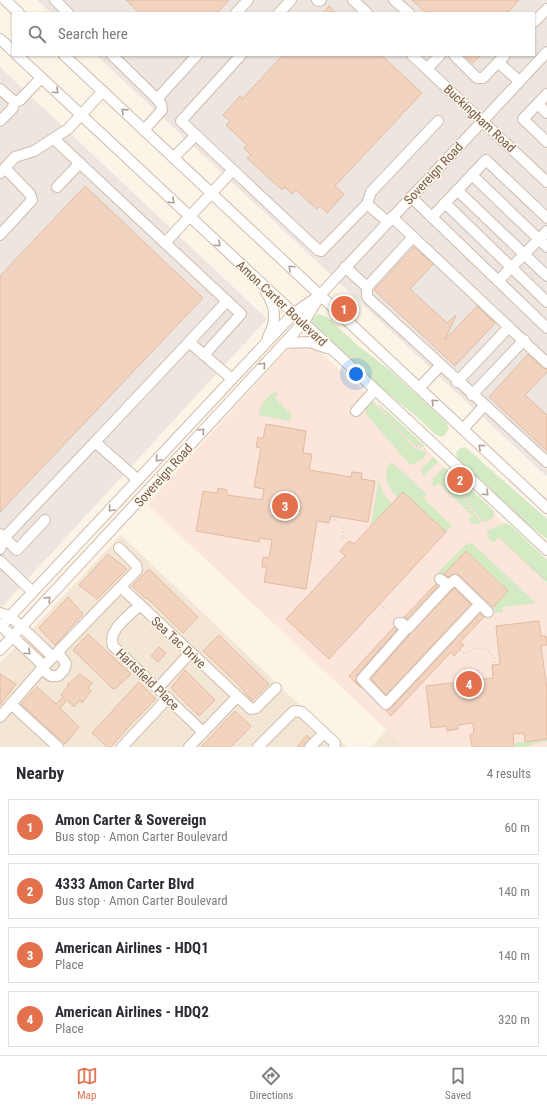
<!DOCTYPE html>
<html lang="en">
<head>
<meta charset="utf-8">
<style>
	:root { --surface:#fff; --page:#f2f2f3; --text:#2b2b33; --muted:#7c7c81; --line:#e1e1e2; --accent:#e4714e }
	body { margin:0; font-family:"Roboto Condensed",sans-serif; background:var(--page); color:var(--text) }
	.you { position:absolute; left:356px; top:374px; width:14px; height:14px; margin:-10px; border:3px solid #fff; border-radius:50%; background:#1a73e8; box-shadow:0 0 0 6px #1a73e833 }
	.badge { display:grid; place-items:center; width:26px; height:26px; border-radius:50%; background:var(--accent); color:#fff; font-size:13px; font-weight:700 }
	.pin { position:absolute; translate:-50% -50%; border:2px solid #fff; box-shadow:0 1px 4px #0006 }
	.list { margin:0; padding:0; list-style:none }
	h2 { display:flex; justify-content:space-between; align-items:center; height:52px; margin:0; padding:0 16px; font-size:17px }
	h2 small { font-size:13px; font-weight:400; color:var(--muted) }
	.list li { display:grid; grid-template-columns:26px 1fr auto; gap:12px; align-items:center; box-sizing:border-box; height:56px; margin:0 8px 8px; padding:0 8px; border:1px solid var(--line); border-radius:0px }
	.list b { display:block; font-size:15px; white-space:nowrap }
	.list p { margin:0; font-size:13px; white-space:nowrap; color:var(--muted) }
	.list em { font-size:13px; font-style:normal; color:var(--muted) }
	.icon { flex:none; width:22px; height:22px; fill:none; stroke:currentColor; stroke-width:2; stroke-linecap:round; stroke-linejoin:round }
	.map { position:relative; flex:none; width:547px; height:747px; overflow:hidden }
	.search { position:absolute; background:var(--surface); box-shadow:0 1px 3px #0004; left:12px; right:12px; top:12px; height:44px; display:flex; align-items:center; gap:10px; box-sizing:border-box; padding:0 14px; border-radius:0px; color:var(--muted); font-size:15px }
	.sheet { height:308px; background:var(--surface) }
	nav { display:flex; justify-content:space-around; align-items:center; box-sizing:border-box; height:56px; border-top:1px solid var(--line); background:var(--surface); font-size:11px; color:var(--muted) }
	nav a { display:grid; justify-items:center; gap:2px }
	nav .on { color:var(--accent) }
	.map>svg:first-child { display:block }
	.residential { fill:#f4e6d5 }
	.commercial { fill:#fce5db }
	.industrial { fill:#ede6e0 }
	.green { fill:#d4eac5 }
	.building { fill:#f1d3bf; stroke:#e4ba9f }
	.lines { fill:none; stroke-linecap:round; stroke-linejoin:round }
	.minor-casing { stroke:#cebcad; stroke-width:12 }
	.path { stroke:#d6b7a1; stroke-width:1; stroke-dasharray:1 3; stroke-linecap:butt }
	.minor { stroke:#fff; stroke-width:10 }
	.oneway { stroke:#ad9d93 }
	.labels { text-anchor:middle; stroke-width:3; stroke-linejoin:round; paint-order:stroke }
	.street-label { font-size:13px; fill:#765b4b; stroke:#fff8ed }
</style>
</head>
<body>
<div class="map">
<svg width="547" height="747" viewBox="0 0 547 747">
	<rect width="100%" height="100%" fill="#fcf4e7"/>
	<g class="residential">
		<path d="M121,535L290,696L347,747H0V663Z"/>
		<path d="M387,730L405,747H371Z"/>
	</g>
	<path class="commercial" d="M303,347L313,348L322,353L547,563V747H405L149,506L151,500L284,353L293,348Z"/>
	<g class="industrial">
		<path d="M37,0H547V477L96,55H534V13H51Z"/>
		<path d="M0,67L267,319L0,609Z"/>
	</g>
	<g class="green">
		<path d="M318,314L327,317L356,344L392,372L446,422L449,428L445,435L441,437L435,434L416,416L383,390L313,325L312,319Z"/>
		<path d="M276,392L278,394L275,398L293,416L288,421L259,415C259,406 267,395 276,392Z"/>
		<path d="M372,401L411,445L415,448L427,452L423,459L412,465L409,464L366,414V407Z"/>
		<path d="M376,401L424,445L425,447C411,450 384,412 376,401Z"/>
		<path d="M465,447L547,519V539L519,517L458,461L456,453L460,448Z"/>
		<path d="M433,457L438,462L424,476L420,471Z"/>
		<path d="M392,462L427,494L423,498L452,526L446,532L403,492L398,498C389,489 383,477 388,465Z"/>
		<path d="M444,467L454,475L471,510L481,523C476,525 470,524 469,518L472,515L438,483L435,487L432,484L433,478Z"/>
		<path d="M459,478L494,511C495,519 489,520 483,522C473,511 462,493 459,478Z"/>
		<path d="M379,479L383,493L392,504L370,528Z"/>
		<path d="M505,523L510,525L547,560V583L499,537L494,542L489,540L487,535L488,530Z"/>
		<path d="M467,543L473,544L536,603L503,607V613L495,612L491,609L508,590L466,551L443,576L438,572Z"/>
		<path d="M547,739V741L536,743L528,747H514V743Z"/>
	</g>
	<g class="building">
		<path d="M126,0H229L217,13H140Z"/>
		<path d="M412,0H519L507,13H426Z"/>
		<path d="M329,6L336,13H323Z"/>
		<path d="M283,55H381L422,93L335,186L344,194L327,213L320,206L317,209L296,190L292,194L285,187L282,190L247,158L251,155L244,148L247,145L226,125L230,121L223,115L240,96L242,99Z"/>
		<path d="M464,55H481L473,63Z"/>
		<path d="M85,186L203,298L0,512V276Z"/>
		<path d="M414,247L433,264L410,289L447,323L456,315L445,340L477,306L495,323L455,366L374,290Z"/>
		<path d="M528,354L543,368L547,369V372L525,395L547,415V451L489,397Z"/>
		<path d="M266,424L306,431L303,453L312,454L309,470L351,477L352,472L362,473L361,479L375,481L368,522L331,516L329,523L317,521L306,589L264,582L267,567H262L263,557L269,558L272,540L260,538L259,542L196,531L203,491L217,493L218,488L227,490V495L262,500L264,489L254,487L261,448L256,447L258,437L263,439Z"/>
		<path d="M403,492L446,532L329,659L286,619L345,556L340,551L346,544L350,541L354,544Z"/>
		<path d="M466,551L508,591L493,607L459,575L454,574L448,577L444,574Z"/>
		<path d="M108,554L127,569L97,599L79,585Z"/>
		<path d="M149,569L198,617L183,633L147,598L146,599L132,586Z"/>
		<path d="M436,584L438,586L407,619L404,617Z"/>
		<path d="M454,588L471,604L386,695L371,679L410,634Z"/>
		<path d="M68,597L83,614L55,645L39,628Z"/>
		<path d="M480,613L484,617L460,642L464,645L454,656L451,652L391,716L386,710L391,708Z"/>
		<path d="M539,621L541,636H546L547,645L541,646L547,690V739L525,742L524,733L513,734L514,747H472L470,734H474L473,723L458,725V729L447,731L446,726L431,728L426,686L493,678L492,665L500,664L496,626Z"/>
		<path d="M394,627L397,630L357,675L356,681L361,688L349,676Z"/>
		<path d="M88,634L131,674L115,689L112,688L73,650Z"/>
		<path d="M219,635L269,684L253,700H251L238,684L203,651Z"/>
		<path d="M159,647L166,653L158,662L151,656Z"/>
		<path d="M185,670L215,700L199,716L171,688Z"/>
		<path d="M0,674L16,684L0,705Z"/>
		<path d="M80,674L92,683L88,688L91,691L82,703L80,700L74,707L67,700L60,708L79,727L65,744L22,705V703L37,687L56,704L63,697L61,695L68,686L67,685Z"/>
		<path d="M139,682L156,699L130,725L111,747H107L92,733Z"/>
		<path d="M235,711L251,726L241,737L230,747H201Z"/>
		<path d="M307,735L310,738L304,747H297Z"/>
	</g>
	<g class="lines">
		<g class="minor-casing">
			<g id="minor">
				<path d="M5,0L19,13"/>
				<path d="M55,0L68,13"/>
				<path d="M317,0L319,1L321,0"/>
				<path d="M353,0L367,13"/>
				<path d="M394,0L409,13"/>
				<path d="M236,13L248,0"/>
				<path d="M279,13L291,0"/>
				<path d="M534,22L547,9"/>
				<path d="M0,39L13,51"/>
				<path d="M17,55L547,550"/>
				<path d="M64,55L547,508"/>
				<path d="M112,55L157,99L197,55"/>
				<path d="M412,55L547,182"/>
				<path d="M454,55L477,78H483L505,55"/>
				<path d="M499,63L519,81"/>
				<path d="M427,69L440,55"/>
				<path d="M0,89L15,102L20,100L41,78"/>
				<path d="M547,94L523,119L547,142"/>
				<path d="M538,104L547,113"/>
				<path d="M0,121L12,109L15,102"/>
				<path d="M144,130L162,110L161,104L157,99"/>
				<path d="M54,139L227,301L189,342L232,379"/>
				<path d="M173,158L196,135"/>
				<path d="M233,170L318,250L321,251L367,204L371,192L438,121"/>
				<path d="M0,173L15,157L34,151L68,129L103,91"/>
				<path d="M472,175L547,247"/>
				<path d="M57,187L80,163"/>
				<path d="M457,190L547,276"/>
				<path d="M411,197L547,328"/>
				<path d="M445,203L547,302"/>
				<path d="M367,204L388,222"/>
				<path d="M392,217L547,363"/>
				<path d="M432,217L486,160L547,218"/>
				<path d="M0,235L32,200L30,194L5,168"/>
				<path d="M165,243L233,170L181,121L241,55"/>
				<path d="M345,267L367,287V297L547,462"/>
				<path d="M498,281L547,231"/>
				<path d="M367,287L413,237"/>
				<path d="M266,292C276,307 277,321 268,337"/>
				<path d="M285,343L310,342L327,348"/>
				<path d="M204,355L241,314L227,301"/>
				<path d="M457,382L509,327"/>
				<path d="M419,388L440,366"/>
				<path d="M472,395L524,340"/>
				<path d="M356,411L375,390"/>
				<path d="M463,429L484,406"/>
				<path d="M138,480L95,442L189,342"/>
				<path d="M0,534L17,550L45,520"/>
				<path d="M0,549L4,538L95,442"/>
				<path d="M0,561L33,592"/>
				<path d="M440,579L448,585L455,580L488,612"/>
				<path d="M121,587L251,709L256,708L276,688"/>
				<path d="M140,605C130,615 107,630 113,646L203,732"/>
				<path d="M0,613L10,616L53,657"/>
				<path d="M399,623L406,629L362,679L386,704L480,604"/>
				<path d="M402,623L408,628L448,585"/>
				<path d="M0,625L44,666"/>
				<path d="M0,627L293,314L320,295L547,52"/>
				<path d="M0,650L303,323L318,299"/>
				<path d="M41,669L51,676H58L64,670L66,664L58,652"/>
				<path d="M158,688L190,653"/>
				<path d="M11,704L58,747"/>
				<path d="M0,717L44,666L137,570L136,565L119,548"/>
				<path d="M122,747L168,698"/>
				<path d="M189,747L237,697"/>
				<path d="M258,747L294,711L302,712L335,743L334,747"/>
				<path d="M310,747L324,733"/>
			</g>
		</g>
		<g class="path">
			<path d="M302,297L304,294"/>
			<path d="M375,403C387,416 408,449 426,449"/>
			<path d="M457,479L474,513L482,523"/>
			<path d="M330,519C341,520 346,530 341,539L346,544"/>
			<path d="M489,529L543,578H547"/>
			<path d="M380,604L393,616"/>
			<path d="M460,650L465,654C477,643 493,648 496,665"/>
		</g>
		<use href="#minor" class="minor"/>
	</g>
	<defs><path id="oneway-chevron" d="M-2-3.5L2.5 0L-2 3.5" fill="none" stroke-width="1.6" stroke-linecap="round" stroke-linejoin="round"/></defs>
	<g class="oneway">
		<use href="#oneway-chevron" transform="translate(56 91) rotate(43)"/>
		<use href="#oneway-chevron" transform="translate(124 111) rotate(-136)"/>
		<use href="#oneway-chevron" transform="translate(172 201) rotate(43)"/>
		<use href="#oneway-chevron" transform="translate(218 244) rotate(43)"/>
		<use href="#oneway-chevron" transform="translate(291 268) rotate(-137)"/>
		<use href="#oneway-chevron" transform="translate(263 365) rotate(-47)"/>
		<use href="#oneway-chevron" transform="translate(434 402) rotate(-137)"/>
		<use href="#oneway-chevron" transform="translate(202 431) rotate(-47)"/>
		<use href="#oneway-chevron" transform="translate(481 447) rotate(-137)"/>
		<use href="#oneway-chevron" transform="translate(158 459) rotate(133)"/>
		<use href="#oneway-chevron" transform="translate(486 493) rotate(43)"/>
		<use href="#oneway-chevron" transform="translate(111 509) rotate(133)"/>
		<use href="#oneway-chevron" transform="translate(48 599) rotate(-47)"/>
		<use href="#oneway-chevron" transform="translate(28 652) rotate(43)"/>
	</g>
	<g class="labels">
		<g class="street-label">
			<text transform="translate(480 118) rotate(43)" y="5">Buckingham Road</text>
			<text transform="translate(433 173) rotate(-47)" y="5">Sovereign Road</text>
			<text transform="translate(282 303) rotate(43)" y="5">Amon Carter Boulevard</text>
			<text transform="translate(163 475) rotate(-48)" y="5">Sovereign Road</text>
			<text transform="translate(179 642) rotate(43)" y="5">Sea Tac Drive</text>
			<text transform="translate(148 679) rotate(44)" y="5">Hartsfield Place</text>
		</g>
	</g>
</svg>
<div class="you"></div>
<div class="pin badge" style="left:344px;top:309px">1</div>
<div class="pin badge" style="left:460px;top:480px">2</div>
<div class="pin badge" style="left:285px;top:506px">3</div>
<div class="pin badge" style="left:469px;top:684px">4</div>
<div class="search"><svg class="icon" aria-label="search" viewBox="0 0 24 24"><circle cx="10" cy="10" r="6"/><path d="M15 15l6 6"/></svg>Search here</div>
</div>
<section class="sheet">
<h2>Nearby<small>4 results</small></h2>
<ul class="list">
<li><span class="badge">1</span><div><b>Amon Carter &amp; Sovereign</b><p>Bus stop · Amon Carter Boulevard</p></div><em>60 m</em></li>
<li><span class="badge">2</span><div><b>4333 Amon Carter Blvd</b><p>Bus stop · Amon Carter Boulevard</p></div><em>140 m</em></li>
<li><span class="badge">3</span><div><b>American Airlines - HDQ1</b><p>Place</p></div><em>140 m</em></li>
<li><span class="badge">4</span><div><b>American Airlines - HDQ2</b><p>Place</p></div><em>320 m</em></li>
</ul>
</section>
<nav>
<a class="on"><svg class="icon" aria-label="map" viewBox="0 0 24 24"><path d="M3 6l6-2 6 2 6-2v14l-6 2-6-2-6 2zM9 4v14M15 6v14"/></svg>Map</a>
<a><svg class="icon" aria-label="directions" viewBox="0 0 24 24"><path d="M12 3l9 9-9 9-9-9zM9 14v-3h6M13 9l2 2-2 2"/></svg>Directions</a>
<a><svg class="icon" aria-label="saved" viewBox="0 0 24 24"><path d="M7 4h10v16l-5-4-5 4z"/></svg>Saved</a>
</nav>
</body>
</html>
